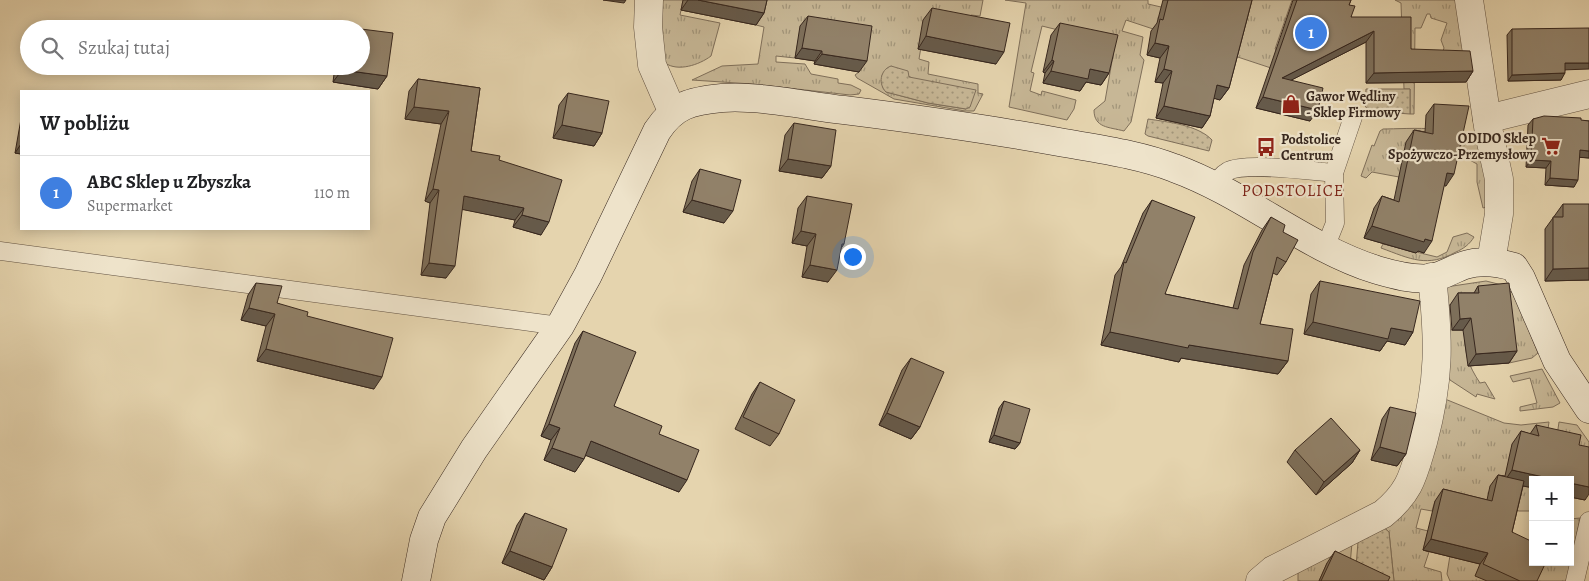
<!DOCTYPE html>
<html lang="pl">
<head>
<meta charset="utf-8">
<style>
	:root { --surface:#fff; --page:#f6f6f6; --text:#202124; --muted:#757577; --line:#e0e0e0; --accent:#8f2418 }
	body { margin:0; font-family:Alegreya,serif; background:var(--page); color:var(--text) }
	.controls { position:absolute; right:15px; bottom:15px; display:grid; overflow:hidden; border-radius:0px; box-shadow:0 2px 12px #0003 }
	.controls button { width:45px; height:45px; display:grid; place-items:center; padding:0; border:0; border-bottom:1px solid var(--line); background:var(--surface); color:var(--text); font:25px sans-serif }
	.you { position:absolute; left:852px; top:256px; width:18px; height:18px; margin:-12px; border:4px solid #fff; border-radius:50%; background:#1a73e8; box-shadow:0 0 0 8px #1a73e833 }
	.badge { display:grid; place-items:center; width:32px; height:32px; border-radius:50%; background:var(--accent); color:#fff; font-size:16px; font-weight:700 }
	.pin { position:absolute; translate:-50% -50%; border:2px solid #fff; box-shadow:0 1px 5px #0006 }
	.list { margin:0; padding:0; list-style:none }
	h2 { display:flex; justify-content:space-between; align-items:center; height:65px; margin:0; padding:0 20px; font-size:21px }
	h2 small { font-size:16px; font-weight:400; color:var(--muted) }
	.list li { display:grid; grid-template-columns:32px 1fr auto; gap:15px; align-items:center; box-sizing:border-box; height:75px; padding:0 20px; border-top:1px solid var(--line) }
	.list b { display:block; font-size:19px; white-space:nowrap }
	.list p { margin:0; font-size:16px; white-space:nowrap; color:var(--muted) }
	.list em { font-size:16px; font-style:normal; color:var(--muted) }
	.icon { flex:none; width:28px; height:28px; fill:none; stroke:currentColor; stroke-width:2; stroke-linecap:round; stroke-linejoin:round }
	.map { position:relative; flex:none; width:1589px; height:581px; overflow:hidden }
	.search { position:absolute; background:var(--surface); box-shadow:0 2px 12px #0003; left:20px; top:20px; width:350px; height:55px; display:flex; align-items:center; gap:12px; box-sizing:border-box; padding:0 18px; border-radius:28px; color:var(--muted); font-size:19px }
	.panel { position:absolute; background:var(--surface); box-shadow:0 2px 12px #0003; left:20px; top:90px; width:350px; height:140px; border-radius:0px }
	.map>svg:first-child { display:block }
	.grass { fill:url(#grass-tufts); stroke:#7f6f5a; fill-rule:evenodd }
	.garden { fill:url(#garden-dots); stroke:#7f6f5a }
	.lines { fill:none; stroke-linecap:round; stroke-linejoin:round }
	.lane-casing { stroke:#625242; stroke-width:19 }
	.street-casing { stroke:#625242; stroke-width:29 }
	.secondary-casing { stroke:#37271e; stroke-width:29 }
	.lane { stroke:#eee3ca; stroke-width:18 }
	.street { stroke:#eee3ca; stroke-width:28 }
	.secondary { stroke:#eee3ca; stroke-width:28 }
	.wall { fill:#7d6f5a; stroke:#37271e }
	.shaded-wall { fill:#665a4a; stroke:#37271e }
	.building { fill:#918169; stroke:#37271e }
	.labels { text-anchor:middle; stroke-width:4.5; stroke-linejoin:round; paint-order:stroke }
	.poi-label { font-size:14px; font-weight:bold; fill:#37271e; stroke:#eee3ca; text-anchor:start }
	.quarter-label { font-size:16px; letter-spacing:1px; fill:#7a1f14; stroke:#eee3ca }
</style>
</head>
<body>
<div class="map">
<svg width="1589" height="581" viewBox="0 0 1589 581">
	<defs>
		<pattern id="grass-tufts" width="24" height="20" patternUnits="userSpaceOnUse" patternTransform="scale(1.25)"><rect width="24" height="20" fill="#c7b796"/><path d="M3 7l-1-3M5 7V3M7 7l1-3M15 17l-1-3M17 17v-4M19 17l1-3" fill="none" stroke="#a2957a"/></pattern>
		<pattern id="garden-dots" width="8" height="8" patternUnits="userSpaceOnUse" patternTransform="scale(1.25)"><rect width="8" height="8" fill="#c7b796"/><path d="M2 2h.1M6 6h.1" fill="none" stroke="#a2957a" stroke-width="1.8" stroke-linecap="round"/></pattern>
	</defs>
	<rect width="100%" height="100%" fill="#e5d4ae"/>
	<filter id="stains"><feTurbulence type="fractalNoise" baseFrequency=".004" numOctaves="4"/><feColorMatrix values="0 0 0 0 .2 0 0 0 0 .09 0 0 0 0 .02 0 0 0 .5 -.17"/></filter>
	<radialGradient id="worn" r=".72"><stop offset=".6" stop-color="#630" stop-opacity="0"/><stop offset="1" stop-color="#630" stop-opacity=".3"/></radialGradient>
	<g class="grass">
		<path d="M655,0H683L680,15L720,23L711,56C699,65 678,72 665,63Z"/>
		<path d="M761,0H983L980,16L971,15L970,24L926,17L919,59L929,62L928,74L978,84V93L983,94L974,111H965L894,99L857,78L855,75L859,72L865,36L801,26L795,58L776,56V62L805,64L811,74L838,79V83L851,85L861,90L859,94L850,95L752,84L692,80L722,66L758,64L764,27L756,25ZM891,66L966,109L928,103L886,92L883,88L882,75Z"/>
		<path d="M1005,0H1148V4L1161,7L1246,0H1292L1275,49L1296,56L1289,74L1126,20L1122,31L1143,37L1140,55L1144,60L1131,122L1124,131C1109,127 1094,128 1094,110L1105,101L1115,44L1042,26L1031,72L1034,73L1030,91L1041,95L1042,91L1076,100L1074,109L1067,120L1009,107L1026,3Z"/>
		<path d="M1395,0H1461L1469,51L1442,54L1444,48L1441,40L1447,23L1431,18L1430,14H1427L1421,28H1415L1414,114H1410V89H1404L1401,3Z"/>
		<path d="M1383,129C1407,129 1470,123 1481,148C1487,162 1487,190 1489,206L1483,208L1477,182V164L1453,151L1399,177L1372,172L1366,178L1361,176L1372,145L1374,146L1380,131Z"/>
		<path d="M1467,233L1474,237C1470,244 1463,249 1456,252C1427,268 1411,259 1381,248L1383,244L1437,257L1447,252L1453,237Z"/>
		<path d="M1486,281L1502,285L1515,295L1538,353L1532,358L1509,363L1501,294L1465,304L1449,305L1450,330H1466C1463,351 1468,365 1480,383L1485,382L1495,399L1477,394L1476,397L1450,380L1445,369L1446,287Z"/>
		<path d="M1542,369L1560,403L1553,407L1520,411V407L1537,403L1530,378L1513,382L1510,376Z"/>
		<path d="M1445,399L1504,423L1521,425L1549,422L1547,436L1504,482L1533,488V511H1519L1486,502L1435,501L1432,511L1421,509L1416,528L1428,531L1423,550L1429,552L1424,567L1441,572L1442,581H1394L1389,532L1382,526Z"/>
		<path d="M1559,422L1577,425L1589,442V461L1556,443Z"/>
		<path d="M1580,518L1567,581H1534L1543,562H1570V519Z"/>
		<path d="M1352,543L1350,565L1327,563L1319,581H1298V563Z"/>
		<path d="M1452,543L1483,559L1487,581H1450L1447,574Z"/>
	</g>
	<g class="garden">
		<path d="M891,66L908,71L909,77L976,90L970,107L966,109L928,103L886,92C878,84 880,70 891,66Z"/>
		<path d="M1366,89H1410V114L1369,111L1365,106Z"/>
		<path d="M1148,119C1168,122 1198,125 1212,140L1209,151L1148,136L1145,134Z"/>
		<path d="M1382,526L1389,532L1394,581H1365L1356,567L1358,542Z"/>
	</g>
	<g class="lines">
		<g class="lane-casing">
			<g id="lane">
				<path d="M1216,186C1219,179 1221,175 1228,171C1247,162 1310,171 1334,173"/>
				<path d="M1325,248L1335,223L1334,173L1353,117"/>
				<path d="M0,251L560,326"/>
				<path d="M1575,581L1589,521"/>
			</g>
		</g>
		<g class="street-casing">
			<g id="street">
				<path d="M649,0L648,27L652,65L672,111"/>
				<path d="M1469,0L1489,133L1499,179V214L1491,262"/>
				<path d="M1487,119L1589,94"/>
				<path d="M1260,581L1273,570L1383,514C1411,491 1413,475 1423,442C1440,379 1439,341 1432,277"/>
			</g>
		</g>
		<g class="secondary-casing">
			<path id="secondary" d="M416,581L424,540L432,517L474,449L560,326L588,275L657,131C674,105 691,101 722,98C758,95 807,106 844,110C916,119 988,129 1059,142C1098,149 1138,154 1174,168C1246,194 1304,247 1377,270C1394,275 1413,280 1431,278C1443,276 1453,269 1465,265C1481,260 1497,262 1514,267L1521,278L1557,361L1589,409"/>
		</g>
		<use href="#lane" class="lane"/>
		<use href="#street" class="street"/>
		<use href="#secondary" class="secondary"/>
	</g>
	<g class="wall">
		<path d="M683,0H767L764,13L756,25L681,10Z"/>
		<path d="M1163,0H1252L1229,88L1220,100L1214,98L1210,116L1202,128L1156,118L1163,83L1155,82L1160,58L1147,55L1151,31L1157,23Z"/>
		<path d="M1293,0H1351L1349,5L1351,17L1411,49L1473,71L1466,82L1366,83V42L1291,80L1310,121L1256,108Z"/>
		<path d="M932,8L996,64L918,49L923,20Z"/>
		<path d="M808,16L859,72L814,64L815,61L795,58L800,26Z"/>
		<path d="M1060,23L1109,73L1101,85L1086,82L1080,91L1043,83L1045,73L1043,72L1051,35Z"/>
		<path d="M1512,29L1565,70L1561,80L1508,81L1507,35Z"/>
		<path d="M335,66H361L387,76L378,89L333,82Z"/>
		<path d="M418,79L480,88L471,151L499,160L541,235L513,227L515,220L462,209L446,278L421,275L430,203L425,201L441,124L405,119L409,91Z"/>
		<path d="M568,93L602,133L594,146L553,138L559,105Z"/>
		<path d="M1434,104L1446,186L1444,185L1424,253L1418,251L1416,253L1364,238L1374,208L1382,196L1394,200L1406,142L1414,130L1425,132L1426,115Z"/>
		<path d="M21,119V154L15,153Z"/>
		<path d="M1533,119L1589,121V158L1579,157L1574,187L1545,185L1546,168L1526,167L1528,125Z"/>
		<path d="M794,123L831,166L822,178L779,171L785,135Z"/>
		<path d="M700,169L724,223L683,212L692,181Z"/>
		<path d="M807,196L844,244L840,250L828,282L802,277L807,246L792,243L798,208Z"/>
		<path d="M1152,200L1165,294L1233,308L1244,265L1262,230L1271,217L1283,232L1286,262L1277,275L1273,273L1260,324L1288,361L1278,374L1181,358L1179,362L1101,345L1115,275L1121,267L1143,213Z"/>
		<path d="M1563,204L1589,280L1545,281V229Z"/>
		<path d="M1320,281L1413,332L1405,345L1387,341L1380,351L1304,334L1311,294Z"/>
		<path d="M256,283L277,303L307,316L374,389L257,361L266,326L241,320L248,295Z"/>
		<path d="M1478,286L1517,351L1509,363L1468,366L1463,330H1452L1450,305L1458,293H1474Z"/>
		<path d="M583,331L614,406L659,434L679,492L586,455L575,472L544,460L551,440L541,436L575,343Z"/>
		<path d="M911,358L920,427L911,439L879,425L902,370Z"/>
		<path d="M760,382L779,434L770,446L735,429L752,394Z"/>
		<path d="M1004,401L1020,443L1015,449L989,442L999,408Z"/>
		<path d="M1390,407L1406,454L1397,466L1371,460L1382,419Z"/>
		<path d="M1536,425L1579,445L1585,500L1570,497V480L1523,486L1512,532L1537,581H1487L1475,576L1480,564L1423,550L1435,501L1443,489L1487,500L1490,486L1498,475L1505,476L1512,444L1521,431L1530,434Z"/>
		<path d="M1295,450H1360L1352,463L1316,495L1287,462Z"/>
		<path d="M525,513L552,567L544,580L502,563L517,525Z"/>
		<path d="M1335,551L1388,581H1319L1327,563Z"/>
	</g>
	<g class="shaded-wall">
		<path d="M603,0H626L624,3Z"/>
		<path d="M688,0H698L764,13L756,25L681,10Z"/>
		<path d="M1374,31L1366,42L1274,89L1282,78Z"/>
		<path d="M926,36L1004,52L996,64L918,49Z"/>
		<path d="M1155,43L1169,46L1160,58L1147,55Z"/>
		<path d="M802,48L822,51L815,61L795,58Z"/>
		<path d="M822,54L867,61L859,72L814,64Z"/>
		<path d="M1052,60L1054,61L1045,73L1043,72Z"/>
		<path d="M1565,63H1589V69L1561,70Z"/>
		<path d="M1090,69L1109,73L1101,85L1086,82L1080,91L1043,83L1051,71Z"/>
		<path d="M1164,69L1172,71L1163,83L1155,82Z"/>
		<path d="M342,70L387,76L378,89L333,82Z"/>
		<path d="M1473,71L1466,82L1366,83L1374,73Z"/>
		<path d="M1565,73L1561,80L1508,81L1512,75Z"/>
		<path d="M1217,85L1229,88L1220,100L1209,97Z"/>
		<path d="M1263,97L1318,110L1310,121L1256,108Z"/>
		<path d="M1164,106L1210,116L1202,128L1156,118Z"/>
		<path d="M414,107L449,111L441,124L405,119Z"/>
		<path d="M562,125L602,133L594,146L553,138Z"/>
		<path d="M21,144V154L15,153Z"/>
		<path d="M1580,150L1589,151V158L1575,157Z"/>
		<path d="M788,159L831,166L822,178L779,171Z"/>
		<path d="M1531,160L1551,161L1546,168L1526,167Z"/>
		<path d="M1447,173L1454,174L1446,186L1439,185Z"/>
		<path d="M1550,178L1578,180L1574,187L1545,185Z"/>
		<path d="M433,189L439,190L430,203L425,201Z"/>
		<path d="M464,196L524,208L515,220L455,208Z"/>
		<path d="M692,200L733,211L724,223L683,212Z"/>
		<path d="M522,215L549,222L541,235L513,227Z"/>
		<path d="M1372,226L1425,239L1432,241L1424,253L1418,251L1416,253L1364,238Z"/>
		<path d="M801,231L816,234L807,246L792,243Z"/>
		<path d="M429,263L455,266L446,278L421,275Z"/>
		<path d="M810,265L837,270L828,282L802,277Z"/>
		<path d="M1589,268V280L1545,281L1553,269Z"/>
		<path d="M249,308L275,314L266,326L241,320Z"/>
		<path d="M1471,318L1463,330H1452L1460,319Z"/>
		<path d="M1313,322L1391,328L1413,332L1405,345L1387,341L1380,351L1304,334Z"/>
		<path d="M1110,332L1288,361L1278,374L1181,358L1179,362L1101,345Z"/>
		<path d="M266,349L382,377L374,389L257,361Z"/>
		<path d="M1517,351L1509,363L1468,366L1476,354Z"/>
		<path d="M887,413L920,427L911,439L879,425Z"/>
		<path d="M549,424L560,428L551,440L541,436Z"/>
		<path d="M994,435L1020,443L1015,449L989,442Z"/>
		<path d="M591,441L687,480L679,492L582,454Z"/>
		<path d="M1380,447L1406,454L1397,466L1371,460Z"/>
		<path d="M552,448L584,459L575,472L544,460Z"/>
		<path d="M1360,450L1352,463L1316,495L1324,482Z"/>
		<path d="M1512,470L1557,480H1533V488L1504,482Z"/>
		<path d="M1570,483L1589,487V494L1585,500L1570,497Z"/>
		<path d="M1431,539L1488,553L1480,564L1423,550Z"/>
		<path d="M510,551L552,567L544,580L502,563Z"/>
	</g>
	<g class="building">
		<path d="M698,0H767L764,13Z"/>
		<path d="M1168,0H1252L1229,88L1217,85L1210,116L1164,106L1172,71L1164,69L1169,46L1155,43L1160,19L1163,20Z"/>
		<path d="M1297,0H1351L1349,5L1355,6L1351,17H1411V49L1470,51L1473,71L1374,73V31L1282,78L1323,88L1318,110L1263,97Z"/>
		<path d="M932,8L1010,23L1004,52L926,36Z"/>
		<path d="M808,16L872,26L867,61L822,54V51L802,48Z"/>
		<path d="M1060,23L1118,35L1109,73L1090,69L1088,79L1051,71L1054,61L1052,60Z"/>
		<path d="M1589,28V63H1565V73L1512,75V29Z"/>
		<path d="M361,29L393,33L387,76L342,70V66H361Z"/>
		<path d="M418,79L480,88L471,151L500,156L499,160L562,180L549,222L522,215L524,208L464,196L455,266L429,263L439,190L433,189L449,111L414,107Z"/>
		<path d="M568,93L609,101L602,133L562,125Z"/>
		<path d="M1434,104L1469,106L1454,174L1447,173L1432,241L1425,239L1424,242L1372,226L1382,196L1399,202L1414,130L1433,134Z"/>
		<path d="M1544,116L1581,118V120L1589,121V151L1580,150L1578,180L1550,178L1551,161L1531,160L1533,119Z"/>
		<path d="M794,123L836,130L831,166L788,159Z"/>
		<path d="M700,169L741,180L733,211L692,200Z"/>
		<path d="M807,196L852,204L844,244H842L837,270L810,265L816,234L801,231Z"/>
		<path d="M1152,200L1195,217L1165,294L1238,309L1253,252L1271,217L1285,225L1283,232L1298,240L1286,262L1277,257L1260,324L1293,329L1288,361L1189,345L1188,348L1110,332L1124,262L1126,263Z"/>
		<path d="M1563,204H1589V268L1553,269V217H1563Z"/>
		<path d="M1320,281L1420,301L1413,332L1391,328L1388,339L1313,322Z"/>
		<path d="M256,283L282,286L277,303L308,312L307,316L393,338L382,377L266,349L275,314L249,308Z"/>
		<path d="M1509,283L1517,351L1476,354L1471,318L1460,319L1458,293H1479L1478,286Z"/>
		<path d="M583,331L636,352L614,406L662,426L659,434L699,450L687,480L591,441L584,459L552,448L560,428L549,424Z"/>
		<path d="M911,358L944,372L920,427L887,413Z"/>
		<path d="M760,382L795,400L779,434L743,417Z"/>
		<path d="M1004,401L1030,409L1020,443L994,435Z"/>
		<path d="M1390,407L1416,413L1406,454L1380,447Z"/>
		<path d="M1331,418L1360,450L1324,482L1295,450Z"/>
		<path d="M1536,425L1581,435L1579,445L1589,447V487L1570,483V480H1557L1512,470L1521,431L1539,436Z"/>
		<path d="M1498,475L1524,481L1512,532L1533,542V562H1546L1537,581H1520L1483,564L1488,553L1431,539L1443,489L1492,501Z"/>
		<path d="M525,513L567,529L552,567L510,551Z"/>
		<path d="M1335,551L1390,577L1388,581H1321Z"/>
	</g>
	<defs>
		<g id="shop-bare" transform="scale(1.5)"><path d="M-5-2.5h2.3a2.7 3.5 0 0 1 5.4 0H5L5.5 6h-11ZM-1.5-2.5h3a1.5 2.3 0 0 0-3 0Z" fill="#8f2418" stroke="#eee3ca" stroke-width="2.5" paint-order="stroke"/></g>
		<g id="supermarket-bare" transform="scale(1.5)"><path d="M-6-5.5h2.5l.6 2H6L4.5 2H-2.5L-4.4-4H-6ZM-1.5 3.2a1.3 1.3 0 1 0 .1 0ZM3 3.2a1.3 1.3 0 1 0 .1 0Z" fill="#8f2418" stroke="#eee3ca" stroke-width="2.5" paint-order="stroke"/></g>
		<g id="bus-bare" transform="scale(1.5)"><path d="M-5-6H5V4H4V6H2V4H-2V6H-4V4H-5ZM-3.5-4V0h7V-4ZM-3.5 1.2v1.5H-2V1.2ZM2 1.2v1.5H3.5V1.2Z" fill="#8f2418" stroke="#eee3ca" stroke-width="2.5" paint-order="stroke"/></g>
	</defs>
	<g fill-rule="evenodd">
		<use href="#shop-bare" x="1291" y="104"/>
		<use href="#supermarket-bare" x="1551" y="146"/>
		<use href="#bus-bare" x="1266" y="147"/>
	</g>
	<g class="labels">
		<g class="poi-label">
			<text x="1306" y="101">Gawor Wędliny<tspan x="1306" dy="16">- Sklep Firmowy</tspan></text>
			<text x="1536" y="143" text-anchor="end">ODIDO Sklep<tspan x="1536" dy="16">Spożywczo-Przemysłowy</tspan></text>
			<text x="1281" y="144">Podstolice<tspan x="1281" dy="16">Centrum</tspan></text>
		</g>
		<g class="quarter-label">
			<text x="1293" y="196">PODSTOLICE</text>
		</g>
	</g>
	<rect width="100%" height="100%" filter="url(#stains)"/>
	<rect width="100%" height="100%" fill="url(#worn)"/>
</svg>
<div class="controls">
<button>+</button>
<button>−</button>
</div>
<div class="you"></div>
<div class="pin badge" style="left:1311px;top:33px;background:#3f7fe0">1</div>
<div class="search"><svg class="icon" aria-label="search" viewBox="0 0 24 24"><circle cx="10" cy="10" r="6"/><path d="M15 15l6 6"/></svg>Szukaj tutaj</div>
<section class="panel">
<h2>W pobliżu<small></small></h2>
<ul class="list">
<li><span class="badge" style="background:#3f7fe0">1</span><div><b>ABC Sklep u Zbyszka</b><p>Supermarket</p></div><em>110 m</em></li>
</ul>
</section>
</div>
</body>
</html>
